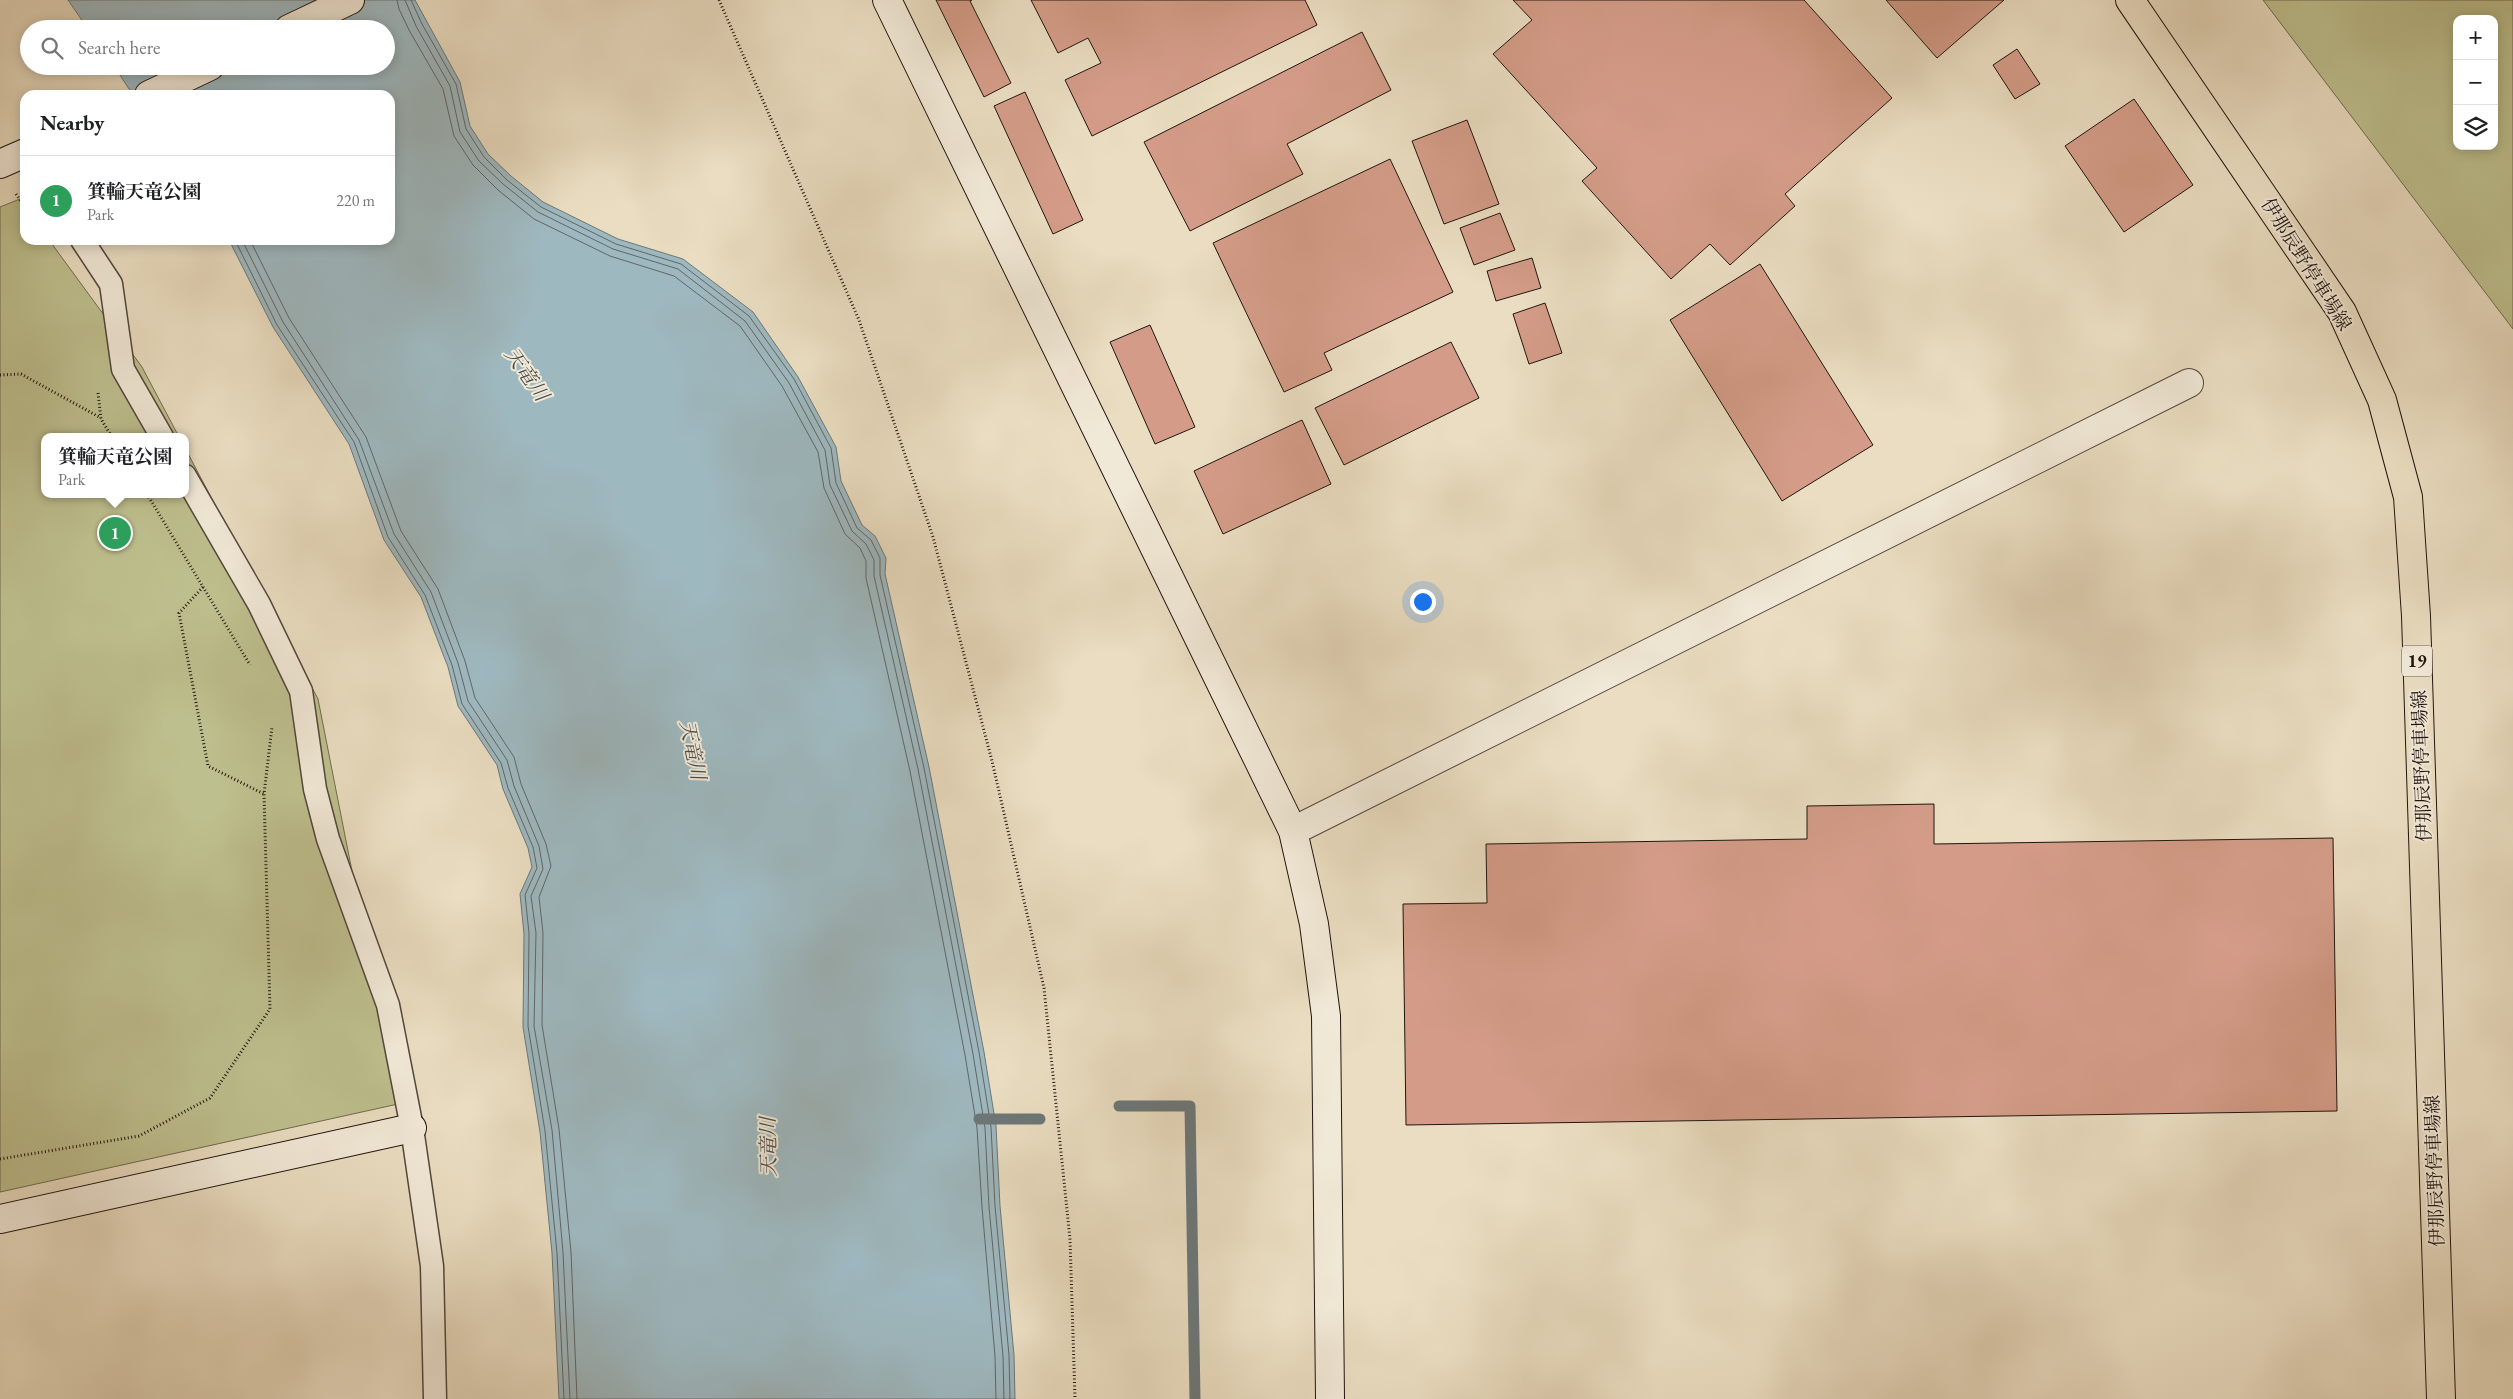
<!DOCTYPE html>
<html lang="en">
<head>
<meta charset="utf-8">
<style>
	:root { --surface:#fff; --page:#f2f2f2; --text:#202124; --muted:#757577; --line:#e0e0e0; --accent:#0f766e }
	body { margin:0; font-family:"EB Garamond","Noto Serif JP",serif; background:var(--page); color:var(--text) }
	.controls { position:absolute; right:15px; top:15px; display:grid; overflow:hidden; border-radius:10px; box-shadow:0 2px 12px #0003 }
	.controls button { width:45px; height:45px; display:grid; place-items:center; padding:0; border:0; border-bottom:1px solid var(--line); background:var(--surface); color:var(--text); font:25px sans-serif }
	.you { position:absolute; left:1422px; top:601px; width:18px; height:18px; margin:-12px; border:4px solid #fff; border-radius:50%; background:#1a73e8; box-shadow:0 0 0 8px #1a73e833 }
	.badge { display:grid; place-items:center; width:32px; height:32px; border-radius:50%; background:var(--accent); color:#fff; font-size:16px; font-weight:700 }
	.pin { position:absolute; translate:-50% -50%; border:2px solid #fff; box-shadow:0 1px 5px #0006 }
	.popup { position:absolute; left:41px; top:433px; width:148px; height:65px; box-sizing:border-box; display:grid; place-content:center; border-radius:10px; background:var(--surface); filter:drop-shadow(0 1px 4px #0005); font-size:16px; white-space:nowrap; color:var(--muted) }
	.popup b { font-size:19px; color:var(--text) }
	.popup::after { content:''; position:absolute; left:50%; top:100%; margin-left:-10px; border:10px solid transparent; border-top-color:var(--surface) }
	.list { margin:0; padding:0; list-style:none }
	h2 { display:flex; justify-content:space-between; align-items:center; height:65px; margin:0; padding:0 20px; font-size:21px }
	h2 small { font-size:16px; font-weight:400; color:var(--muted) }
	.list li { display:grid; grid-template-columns:32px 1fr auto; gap:15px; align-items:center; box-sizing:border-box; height:90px; padding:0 20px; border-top:1px solid var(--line) }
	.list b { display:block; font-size:19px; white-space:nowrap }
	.list p { margin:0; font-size:16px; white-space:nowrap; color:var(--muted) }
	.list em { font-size:16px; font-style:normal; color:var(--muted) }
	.icon { flex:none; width:28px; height:28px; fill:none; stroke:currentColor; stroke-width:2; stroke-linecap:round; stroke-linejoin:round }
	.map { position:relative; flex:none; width:2513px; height:1399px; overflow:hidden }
	.search { position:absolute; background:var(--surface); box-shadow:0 2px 12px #0003; left:20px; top:20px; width:375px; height:55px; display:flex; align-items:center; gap:12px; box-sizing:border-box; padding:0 18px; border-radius:28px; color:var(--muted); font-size:19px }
	.panel { position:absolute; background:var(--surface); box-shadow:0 2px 12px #0003; left:20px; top:90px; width:375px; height:155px; border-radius:15px }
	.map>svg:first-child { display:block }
	.green { fill:#bebf8e; stroke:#706a50; fill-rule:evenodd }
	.water { fill:#9eb8bf; stroke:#6c7779 }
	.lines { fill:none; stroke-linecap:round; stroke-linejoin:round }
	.shore { stroke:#606668; stroke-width:1 }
	.stream { stroke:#6c7779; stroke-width:11 }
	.building { fill:#d49c88; stroke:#211511 }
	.lane-casing { stroke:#53473d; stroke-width:25 }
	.street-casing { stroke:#53473d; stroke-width:30 }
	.secondary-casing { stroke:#211511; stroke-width:30 }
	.primary-casing { stroke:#211511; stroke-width:30 }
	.path { stroke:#211511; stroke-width:3; stroke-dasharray:1 2.5; stroke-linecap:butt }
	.lane { stroke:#f1e9d7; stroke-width:22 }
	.street { stroke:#f1e9d7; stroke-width:28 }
	.secondary { stroke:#f1e9d7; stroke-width:28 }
	.primary { stroke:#eaddc1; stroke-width:28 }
	.labels { text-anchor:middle; stroke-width:4; stroke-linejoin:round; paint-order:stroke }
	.shield { fill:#f1e9d7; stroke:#5f554c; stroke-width:1 }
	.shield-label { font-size:18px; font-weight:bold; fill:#211511 }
	.street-label { font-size:19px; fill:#211511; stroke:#f1e9d7 }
	.water-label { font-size:20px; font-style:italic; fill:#4d4e4e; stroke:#f1e9d7 }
</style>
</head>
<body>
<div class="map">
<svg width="2513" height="1399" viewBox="0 0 2513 1399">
	<rect width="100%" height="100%" fill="#eaddc1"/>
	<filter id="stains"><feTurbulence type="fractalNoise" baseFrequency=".004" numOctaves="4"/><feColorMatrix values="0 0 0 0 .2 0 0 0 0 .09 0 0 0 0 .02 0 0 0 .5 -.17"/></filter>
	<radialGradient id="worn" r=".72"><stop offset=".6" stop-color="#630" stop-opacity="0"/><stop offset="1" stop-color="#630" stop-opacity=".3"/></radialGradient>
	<g class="green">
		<path d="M2263,0H2513V329ZM2457,19H2494V146H2457Z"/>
		<path d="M20,199L25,206V240H49L142,367L179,437H45V494H185V448L318,699L398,1104L0,1192V207Z"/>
	</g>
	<path class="water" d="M68,0H415L460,82L470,126L488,154L511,176L543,202L618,239L683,259L753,312L798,377L836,447L841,481L862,525L875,536L886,558L885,574L929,767L984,1052L996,1126L1000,1206L1014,1355L1015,1399H559L552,1253L540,1132L523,1027L524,934L520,894L532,867L528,848L503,789L497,765L458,706L448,667L421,597L384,540L349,444L273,327L229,240H390V95H133L114,66H386V29H88Z"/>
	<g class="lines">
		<g class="shore">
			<path d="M397,0L399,9L409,30L443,89L454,136L473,165L498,190L534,219L610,256L674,276L740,326L782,386L818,452L824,488L845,534L860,548L866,561V578L910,771L965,1055L977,1128L982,1207L995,1356L996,1399"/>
			<path d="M405,0L416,26L450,86L460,132L479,161L503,184L538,212L613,249L678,269L745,321L789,383L825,450L830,485L852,531L866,544L874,560V576L918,769L973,1054L985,1128L989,1207L1003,1356L1004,1399"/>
			<path d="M411,0L422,24L456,84L466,129L484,157L507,180L541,207L616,244L681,264L749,316L794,379L831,448L836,483L857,528L871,540L880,558V575L924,768L979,1052L991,1127L995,1206L1009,1355L1010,1399"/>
			<path d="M235,240L277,325L354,442L388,537L425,595L452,665L462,704L501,763L508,788L533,847L537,868L525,895L529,933L528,1026L545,1131L557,1253L564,1399"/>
			<path d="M242,240L283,322L359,440L394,534L431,592L458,663L468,701L507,760L514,786L539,846L543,869L531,896L536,933L534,1026L552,1130L563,1252L570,1399"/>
			<path d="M250,240L289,318L366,437L401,531L438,589L465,661L475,698L514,757L521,784L546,844L551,866L539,897L543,933L542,1025L559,1129L571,1252L577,1399"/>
		</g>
		<g class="stream">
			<path d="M1119,1106H1190L1195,1399"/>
			<path d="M979,1119H1040"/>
		</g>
	</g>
	<g class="building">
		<path d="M936,0H972L970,1L1011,83L984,97Z"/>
		<path d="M1031,0H1305L1317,25L1092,136L1065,80L1101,63L1088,38L1058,53Z"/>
		<path d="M1513,0H1804L1892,98L1785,194L1795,206L1730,265L1710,244L1671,279L1582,181L1597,168L1493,54L1532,20Z"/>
		<path d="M1886,0H2004L1937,58Z"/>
		<path d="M1362,32L1391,90L1287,144L1303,174L1190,231L1144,142Z"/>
		<path d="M2017,49L2040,84L2015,99L1993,65Z"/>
		<path d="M1025,92L1083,220L1053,234L994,106Z"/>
		<path d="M2134,99L2193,185L2124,232L2065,146Z"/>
		<path d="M1467,120L1499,204L1444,224L1412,141Z"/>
		<path d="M1390,159L1453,292L1324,353L1332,370L1284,392L1213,243Z"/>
		<path d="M1500,213L1515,250L1474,265L1460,228Z"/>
		<path d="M1532,258L1541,288L1496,301L1487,271Z"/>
		<path d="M1760,264L1873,445L1782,501L1670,320Z"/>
		<path d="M1545,303L1562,353L1529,364L1513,314Z"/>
		<path d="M1150,325L1195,427L1155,444L1110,342Z"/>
		<path d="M1451,342L1479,398L1344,465L1315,408Z"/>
		<path d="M1302,420L1331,484L1223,534L1194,471Z"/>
		<path d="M1934,804V844L2333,838L2337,1111L1406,1125L1403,904L1487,903L1486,844L1807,839V806Z"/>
	</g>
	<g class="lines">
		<g class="lane-casing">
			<g id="lane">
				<path d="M82,240L111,284L123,369L162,437"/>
				<path d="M185,476L259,604L301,691L315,789L328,839L388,1005L412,1128L432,1266L435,1399"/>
			</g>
		</g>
		<g class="street-casing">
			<path id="street" d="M1293,831L2189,383"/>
		</g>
		<g class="secondary-casing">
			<g id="secondary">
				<path d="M887,0L1293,831L1314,924L1326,1016L1330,1399"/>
				<path d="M289,29L350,0"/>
				<path d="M149,95L210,66"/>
				<path d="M0,164L25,153"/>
				<path d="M0,1219L412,1128"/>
			</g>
		</g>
		<g class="primary-casing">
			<path id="primary" d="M2130,0L2342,312L2382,400L2408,497L2416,616L2441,1399"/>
		</g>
		<g class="path">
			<path d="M719,0L859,320L933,537L992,761L1044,988L1070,1239L1075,1399"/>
			<path d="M16,194L25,207"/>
			<path d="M0,375L21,374L101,418"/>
			<path d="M98,393L101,419L112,437"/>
			<path d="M147,494L250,665"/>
			<path d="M203,587L179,613L208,766L264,794"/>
			<path d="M0,1159L139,1136L210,1098L270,1009L264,794L272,727"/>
		</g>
		<use href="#lane" class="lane"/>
		<use href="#street" class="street"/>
		<use href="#secondary" class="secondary"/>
		<use href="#primary" class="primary"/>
	</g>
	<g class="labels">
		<rect class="shield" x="2402" y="645.5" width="30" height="31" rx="4"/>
		<g class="shield-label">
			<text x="2417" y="667">19</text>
		</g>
		<g class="street-label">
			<text transform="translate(2307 264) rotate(58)" y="7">伊那辰野停車場線</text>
			<text transform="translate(2421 766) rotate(-92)" y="7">伊那辰野停車場線</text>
			<text transform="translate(2434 1171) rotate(-92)" y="7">伊那辰野停車場線</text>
		</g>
		<g class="water-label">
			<text transform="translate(527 374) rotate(55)" y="7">天竜川</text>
			<text transform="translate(693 750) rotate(78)" y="7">天竜川</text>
			<text transform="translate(768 1147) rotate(-91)" y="7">天竜川</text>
		</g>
	</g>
	<rect width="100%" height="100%" filter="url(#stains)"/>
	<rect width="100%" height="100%" fill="url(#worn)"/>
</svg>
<div class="controls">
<button>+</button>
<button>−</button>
<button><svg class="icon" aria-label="layers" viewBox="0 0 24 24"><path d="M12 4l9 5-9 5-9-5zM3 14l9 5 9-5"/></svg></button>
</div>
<div class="you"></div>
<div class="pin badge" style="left:115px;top:533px;background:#2e9e5b">1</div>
<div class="popup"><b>箕輪天竜公園</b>Park</div>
<div class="search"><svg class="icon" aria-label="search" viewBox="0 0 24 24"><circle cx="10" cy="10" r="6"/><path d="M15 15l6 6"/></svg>Search here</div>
<section class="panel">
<h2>Nearby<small></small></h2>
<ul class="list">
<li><span class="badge" style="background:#2e9e5b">1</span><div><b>箕輪天竜公園</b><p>Park</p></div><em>220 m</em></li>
</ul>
</section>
</div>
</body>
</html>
